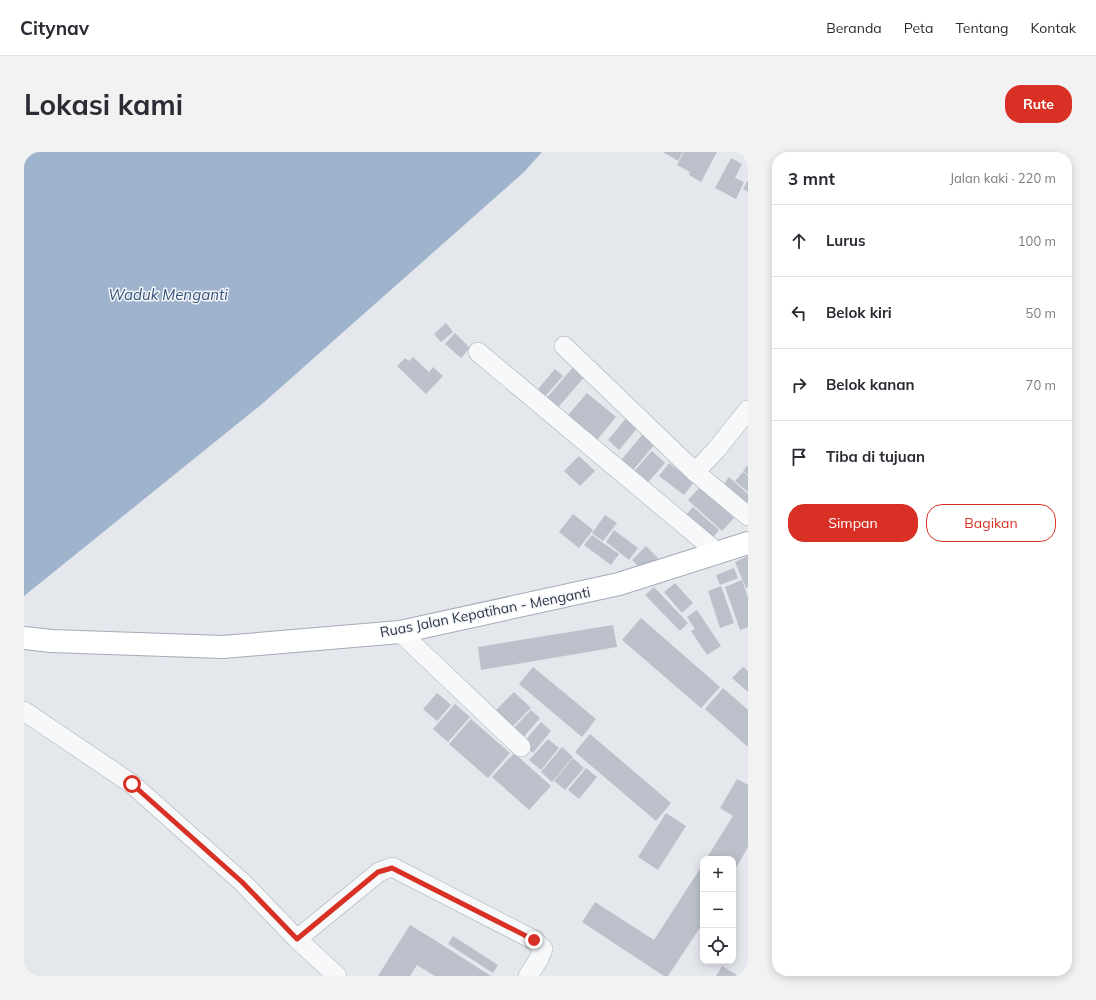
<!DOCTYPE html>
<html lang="id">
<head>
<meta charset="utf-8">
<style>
	:root { --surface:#fff; --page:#f2f2f3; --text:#2b2b33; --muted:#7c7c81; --line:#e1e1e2; --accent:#d93025 }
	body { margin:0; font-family:Mulish,sans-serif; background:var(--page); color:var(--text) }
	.controls { position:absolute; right:12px; bottom:12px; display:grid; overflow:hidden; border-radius:8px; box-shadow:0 2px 10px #0003 }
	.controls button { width:36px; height:36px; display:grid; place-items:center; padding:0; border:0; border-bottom:1px solid var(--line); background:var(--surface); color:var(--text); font:20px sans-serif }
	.stop { position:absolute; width:12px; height:12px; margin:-9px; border:3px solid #d93025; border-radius:50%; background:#fff }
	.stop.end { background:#d93025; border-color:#fff; box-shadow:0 1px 4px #0008 }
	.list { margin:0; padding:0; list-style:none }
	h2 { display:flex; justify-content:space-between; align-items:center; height:52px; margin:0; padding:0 16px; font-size:17px }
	h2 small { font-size:13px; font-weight:400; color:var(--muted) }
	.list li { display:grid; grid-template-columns:26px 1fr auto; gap:12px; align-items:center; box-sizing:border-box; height:72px; padding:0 16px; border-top:1px solid var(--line) }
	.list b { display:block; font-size:15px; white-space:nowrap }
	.list em { font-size:13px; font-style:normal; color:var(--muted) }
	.actions { display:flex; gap:8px; padding:12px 16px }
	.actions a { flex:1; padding:9px 0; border:1px solid var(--accent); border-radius:16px; text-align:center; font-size:14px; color:var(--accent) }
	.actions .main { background:var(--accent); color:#fff }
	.icon { flex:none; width:22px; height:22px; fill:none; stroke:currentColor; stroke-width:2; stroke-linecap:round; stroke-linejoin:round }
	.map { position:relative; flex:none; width:724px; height:824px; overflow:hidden; border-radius:16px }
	header { display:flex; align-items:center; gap:24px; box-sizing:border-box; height:56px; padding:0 20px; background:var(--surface); border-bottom:1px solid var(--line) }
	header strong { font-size:19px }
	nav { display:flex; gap:22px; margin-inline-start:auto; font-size:14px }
	.intro { display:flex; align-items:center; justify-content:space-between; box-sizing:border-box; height:96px; padding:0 24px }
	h1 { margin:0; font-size:28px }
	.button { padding:10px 18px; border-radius:16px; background:var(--accent); color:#fff; font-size:14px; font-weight:700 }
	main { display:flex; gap:24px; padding:0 24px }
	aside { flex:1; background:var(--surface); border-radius:16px; box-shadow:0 2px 10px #0003 }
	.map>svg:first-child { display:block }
	.water { fill:#9fb4cc }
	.building { fill:#bbc0ca }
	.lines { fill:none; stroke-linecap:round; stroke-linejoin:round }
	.minor-casing { stroke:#a9aeb7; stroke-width:20 }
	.major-casing { stroke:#a3abb8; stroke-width:24 }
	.minor { stroke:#f7f8fa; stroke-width:19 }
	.major { stroke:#fff; stroke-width:22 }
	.route { stroke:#d93025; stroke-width:5 }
	.labels { text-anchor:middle; stroke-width:3; stroke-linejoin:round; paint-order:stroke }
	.street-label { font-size:14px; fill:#2b3445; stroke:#f4f6f9 }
	.water-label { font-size:15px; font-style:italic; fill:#34527a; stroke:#f4f6f9 }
</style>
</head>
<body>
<header>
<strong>Citynav</strong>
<nav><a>Beranda</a><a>Peta</a><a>Tentang</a><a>Kontak</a></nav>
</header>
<div class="intro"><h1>Lokasi kami</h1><a class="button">Rute</a></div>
<main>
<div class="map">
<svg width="724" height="824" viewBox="0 0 724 824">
	<rect width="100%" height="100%" fill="#e4e7ec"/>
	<path class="water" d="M0,0H518L500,20L238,252L0,444Z"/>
	<g class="building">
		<path d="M639,0H659L654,9Z"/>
		<path d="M660,0H693L677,30L665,23L666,20L653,13Z"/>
		<path d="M707,6L718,12L711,26L720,30L712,47L691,36Z"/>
		<path d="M724,28V40L719,37Z"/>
		<path d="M422,171L429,180L417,190L410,182Z"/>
		<path d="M431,181L446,196L437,206L421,192Z"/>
		<path d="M389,205L405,220L409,215L419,224L402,242L373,214L381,206L385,209Z"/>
		<path d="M551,213L562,223L531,259L520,249Z"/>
		<path d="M531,217L539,224L517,249L509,243Z"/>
		<path d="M563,241L592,265L568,294L539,269Z"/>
		<path d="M604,264L616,273L595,298L584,288Z"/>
		<path d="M619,282L631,292L609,318L597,308Z"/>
		<path d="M628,299L641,311L618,337L605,325Z"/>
		<path d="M555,304L571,319L556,334L540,319Z"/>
		<path d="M645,311L670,330L660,343L635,324Z"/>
		<path d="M724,313V323L719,319Z"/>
		<path d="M719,320L724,324V340L711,329Z"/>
		<path d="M705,325L724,342V349L721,352L699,333Z"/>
		<path d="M676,335L710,366L698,379L664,348Z"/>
		<path d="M669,355L695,378L687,388L661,364Z"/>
		<path d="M549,362L569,378L555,396L535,380Z"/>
		<path d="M581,363L593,371L579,389L568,381Z"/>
		<path d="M590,378L614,396L605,408L582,390Z"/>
		<path d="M568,383L595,402L587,413L560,393Z"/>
		<path d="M622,394L634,406L620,420L608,408Z"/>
		<path d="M724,404V435L722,436L711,410Z"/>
		<path d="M710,416L714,426L696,433L692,423Z"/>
		<path d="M718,428L724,445V475L716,478L701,435Z"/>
		<path d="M651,431L669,451L658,461L640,440Z"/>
		<path d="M697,434L710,471L696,476L684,439Z"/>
		<path d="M630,435L664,471L656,479L621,443Z"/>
		<path d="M673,458L697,494L683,503L667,479L671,477L663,465Z"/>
		<path d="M617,466L696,535L677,556L598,488Z"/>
		<path d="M589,473L593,495L457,518L454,495Z"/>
		<path d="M509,515L572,567L558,585L495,532Z"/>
		<path d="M719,515L724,519V540L708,526Z"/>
		<path d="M699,536L724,558V595L681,557Z"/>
		<path d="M490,540L507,556L483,580L466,564Z"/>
		<path d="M413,541L427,553L413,569L399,557Z"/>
		<path d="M431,552L446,565L424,590L409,577Z"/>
		<path d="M507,558L516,566L497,588L487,579Z"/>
		<path d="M447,567L486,601L464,626L425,592Z"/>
		<path d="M517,570L527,579L509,601L498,592Z"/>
		<path d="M566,582L647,651L632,669L551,600Z"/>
		<path d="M524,587L535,596L517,618L505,608Z"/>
		<path d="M538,595L549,605L528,630L517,620Z"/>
		<path d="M490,601L527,634L505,658L468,625Z"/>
		<path d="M549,606L560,616L541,638L530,629Z"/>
		<path d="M562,616L573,625L555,647L544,638Z"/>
		<path d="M713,627L724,633V695L709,721V707H682L709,664L696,656Z"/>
		<path d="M642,661L662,674L634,718L614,705Z"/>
		<path d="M679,712V771L644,824H640L558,770L571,750L630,788Z"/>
		<path d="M386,773L409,787L467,824H411L393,813L386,824H354Z"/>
		<path d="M429,784L474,813L469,821L424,792Z"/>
		<path d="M698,814L713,823V824H692Z"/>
	</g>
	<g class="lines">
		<g class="minor-casing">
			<g id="minor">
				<path d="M540,194L671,320L724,364"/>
				<path d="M454,200L694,401"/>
				<path d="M671,320L692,298L724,258"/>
				<path d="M376,480L497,595"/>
				<path d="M0,559L108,632L218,730L273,787L313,824"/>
				<path d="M273,787L355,720L368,715L510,788L519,797L515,807L504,824"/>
			</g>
		</g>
		<g class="major-casing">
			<path id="major" d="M0,486L27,489L199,495L376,480L595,432L724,391"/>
		</g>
		<use href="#minor" class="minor"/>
		<use href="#major" class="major"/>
	</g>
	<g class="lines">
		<path class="route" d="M108,632L218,730L273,787L354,720L368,716L510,788"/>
	</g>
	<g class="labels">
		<g class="street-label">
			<text transform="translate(461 460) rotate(-11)" y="5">Ruas Jalan Kepatihan - Menganti</text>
		</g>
		<g class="water-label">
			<text x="144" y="148">Waduk Menganti</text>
		</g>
	</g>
</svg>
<div class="controls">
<button>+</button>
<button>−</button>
<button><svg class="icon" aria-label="locate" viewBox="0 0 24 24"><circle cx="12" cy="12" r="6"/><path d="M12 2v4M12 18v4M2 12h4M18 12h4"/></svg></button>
</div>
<div class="stop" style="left:108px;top:632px"></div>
<div class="stop end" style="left:510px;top:788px"></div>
</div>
<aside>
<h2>3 mnt<small>Jalan kaki · 220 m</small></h2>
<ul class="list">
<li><svg class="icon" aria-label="ahead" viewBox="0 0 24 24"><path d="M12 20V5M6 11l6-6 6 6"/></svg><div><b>Lurus</b></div><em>100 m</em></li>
<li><svg class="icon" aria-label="left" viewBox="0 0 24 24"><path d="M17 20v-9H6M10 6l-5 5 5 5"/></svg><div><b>Belok kiri</b></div><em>50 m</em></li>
<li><svg class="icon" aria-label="right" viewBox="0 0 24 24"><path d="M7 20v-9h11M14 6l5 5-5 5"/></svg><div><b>Belok kanan</b></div><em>70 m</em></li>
<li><svg class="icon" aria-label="arrive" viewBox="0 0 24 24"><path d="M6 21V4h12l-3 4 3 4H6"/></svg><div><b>Tiba di tujuan</b></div></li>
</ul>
<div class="actions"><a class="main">Simpan</a><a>Bagikan</a></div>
</aside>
</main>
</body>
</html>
